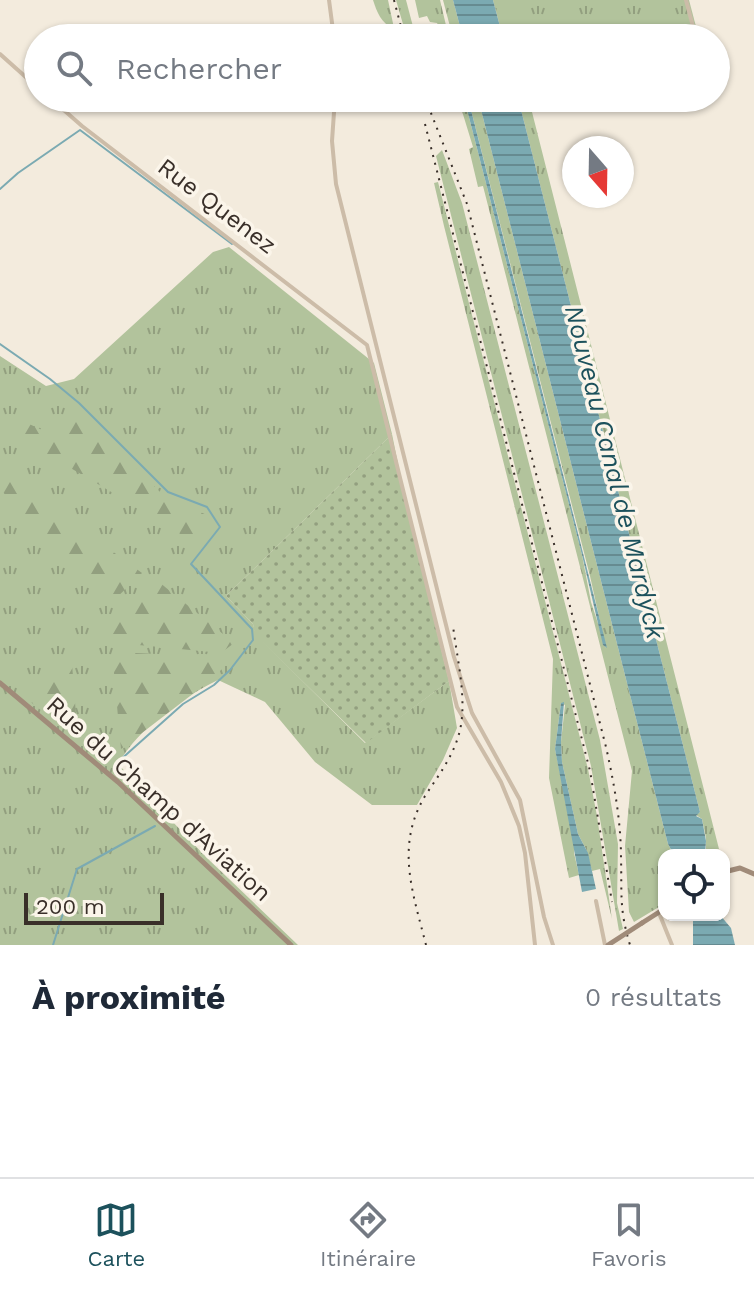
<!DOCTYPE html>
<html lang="fr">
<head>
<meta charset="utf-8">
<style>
	:root { --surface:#fff; --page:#f6f6f7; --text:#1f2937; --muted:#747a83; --line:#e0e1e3; --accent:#1c515c }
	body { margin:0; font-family:"Work Sans",sans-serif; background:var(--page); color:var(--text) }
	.controls { position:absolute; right:24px; bottom:24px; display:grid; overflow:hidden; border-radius:16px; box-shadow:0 2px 6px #0004 }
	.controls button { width:72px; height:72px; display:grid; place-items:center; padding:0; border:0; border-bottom:2px solid var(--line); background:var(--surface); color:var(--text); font:40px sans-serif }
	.compass { position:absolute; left:562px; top:136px; width:72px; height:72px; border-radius:50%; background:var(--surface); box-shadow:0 2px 6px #0004; rotate:160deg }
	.scale { position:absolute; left:24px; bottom:20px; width:140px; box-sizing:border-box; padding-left:8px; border:4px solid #392f29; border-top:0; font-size:22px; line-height:28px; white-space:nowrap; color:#392f29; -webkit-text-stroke:6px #fbf5ea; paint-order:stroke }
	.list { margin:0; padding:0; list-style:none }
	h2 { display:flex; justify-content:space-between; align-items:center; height:104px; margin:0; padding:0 32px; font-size:34px }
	h2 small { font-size:26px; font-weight:400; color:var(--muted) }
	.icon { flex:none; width:44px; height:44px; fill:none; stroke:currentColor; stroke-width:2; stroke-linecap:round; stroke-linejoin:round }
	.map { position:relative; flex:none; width:754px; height:945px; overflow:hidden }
	.search { position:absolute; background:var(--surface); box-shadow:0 2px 6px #0004; left:24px; right:24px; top:24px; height:88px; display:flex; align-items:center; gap:20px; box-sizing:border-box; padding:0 28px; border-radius:44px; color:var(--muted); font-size:30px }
	.sheet { height:232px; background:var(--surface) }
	nav { display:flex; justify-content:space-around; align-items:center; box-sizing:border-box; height:112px; border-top:2px solid var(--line); background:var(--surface); font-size:22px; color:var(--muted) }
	nav a { display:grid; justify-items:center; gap:4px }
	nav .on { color:var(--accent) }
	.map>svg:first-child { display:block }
	.grass { fill:url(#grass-tufts) }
	.forest { fill:url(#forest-firs) }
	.garden { fill:url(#garden-dots) }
	.water { fill:url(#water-rules) }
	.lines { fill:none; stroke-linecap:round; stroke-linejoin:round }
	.stream { stroke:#7baab2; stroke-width:2 }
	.street { stroke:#ccbca8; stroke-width:4 }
	.secondary { stroke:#a08b79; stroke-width:5 }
	.rail { stroke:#392f29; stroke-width:2; stroke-dasharray:2 6; stroke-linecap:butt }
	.secondary-bridge { stroke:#a08b79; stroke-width:5 }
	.labels { text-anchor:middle; stroke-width:7; stroke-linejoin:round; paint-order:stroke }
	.street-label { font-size:24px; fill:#392f29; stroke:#fbf5ea }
	.water-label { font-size:26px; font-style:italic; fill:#1c515c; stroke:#fbf5ea }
</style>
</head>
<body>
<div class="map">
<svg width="754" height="945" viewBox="0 0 754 945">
	<defs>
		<pattern id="grass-tufts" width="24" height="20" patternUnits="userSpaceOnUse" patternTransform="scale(2)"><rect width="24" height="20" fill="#b2c39c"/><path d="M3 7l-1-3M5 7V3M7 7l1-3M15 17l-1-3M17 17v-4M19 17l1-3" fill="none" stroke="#929f7f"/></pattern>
		<pattern id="forest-firs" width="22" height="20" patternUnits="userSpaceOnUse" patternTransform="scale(2)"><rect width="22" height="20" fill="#b2c39c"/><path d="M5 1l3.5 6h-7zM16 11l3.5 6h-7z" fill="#929f7f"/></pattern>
		<pattern id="garden-dots" width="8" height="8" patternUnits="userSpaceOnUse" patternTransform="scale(2)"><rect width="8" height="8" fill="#b2c39c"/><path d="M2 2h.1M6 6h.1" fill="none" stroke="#929f7f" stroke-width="1.8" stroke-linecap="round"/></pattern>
		<pattern id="water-rules" width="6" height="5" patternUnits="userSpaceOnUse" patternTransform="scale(2)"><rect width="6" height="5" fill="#7baab2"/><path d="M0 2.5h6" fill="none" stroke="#668b91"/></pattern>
	</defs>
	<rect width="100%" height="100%" fill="#f3ebdd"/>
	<g class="grass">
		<path d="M373,0H388L394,28C381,24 377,12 373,0Z"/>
		<path d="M396,0H406L416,38H407Z"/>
		<path d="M415,0H440L449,38H445L437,23L430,22L427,16L419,18Z"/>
		<path d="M443,0H453L463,38H453Z"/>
		<path d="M493,0H689L699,38H503Z"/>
		<path d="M458,98H464L582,555L591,602L606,648L590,576L468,98H478L668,844L674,855H664V904L634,922L629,912L625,846L632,771L483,186L478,187L469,149L473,147Z"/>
		<path d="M518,98H586L532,112L719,849H706V838L702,819L696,815L700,812Z"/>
		<path d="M442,150L462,203L600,740L618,844L617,903L623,929L619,931L591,766L436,156Z"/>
		<path d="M438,182L588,769L597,816L612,919L600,869L592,871L586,849L578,834L562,762L561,742L565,705L561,703L555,749L575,844L574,853L579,875L569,878L549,778L553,659L444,226L434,183Z"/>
		<path d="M229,247L374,363L392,434L226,596L253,624L256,635L365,743L449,681L457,728L443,760L417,805H372L315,762L265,702L218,680C178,700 141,726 118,764L207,858L298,945H0V356L46,386L74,379L213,252Z"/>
	</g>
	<g class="forest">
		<path d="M80,410L163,495L209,516L217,528L201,549L169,526L18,437L27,423L55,436Z"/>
		<path d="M0,469L142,573L108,606L0,489Z"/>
		<path d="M154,578L234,643L221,653L108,642L105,619Z"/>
		<path d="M71,651L78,740L22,695Z"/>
		<path d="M112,652L224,657L223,668L211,680L121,749Z"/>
	</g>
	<path class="garden" d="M392,434L408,514L449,681L366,743L255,635L253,624L226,596Z"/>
	<g class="water">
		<path d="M453,0H493L503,38H463Z"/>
		<path d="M464,98H468L607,648L603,645L582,555Z"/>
		<path d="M478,98H518L700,812L696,816L702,819L706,841L705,855H674L668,844Z"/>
		<path d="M564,702L561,742L562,762L578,834L588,853L596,889L582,892L555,749L561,703Z"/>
		<path d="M693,915H720L731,928L735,945H693Z"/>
	</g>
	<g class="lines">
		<g class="stream">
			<path d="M0,189L18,173L80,130L232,244"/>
			<path d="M0,344L50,379L79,403L168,492L207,507L220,527L191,564L252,629L253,640L230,670L214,685L183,704L119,761L123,765"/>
			<path d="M131,773L173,813L167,819"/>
			<path d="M53,945L77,869L155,826"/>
		</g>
		<g class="street">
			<path d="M329,0L334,38"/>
			<path d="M686,0L696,38"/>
			<path d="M0,54L38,88"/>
			<path d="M50,98L82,126L367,345L457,707L501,782L519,826L525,853L535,945"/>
			<path d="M335,98L332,141L336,184L454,657L472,713L520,800L544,917L553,945"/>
			<path d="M596,901L605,945"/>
			<path d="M659,913L672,945"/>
		</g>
		<g class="secondary">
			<path d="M0,683L118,782L291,945"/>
			<path d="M724,872L740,868L754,874"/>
			<path d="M642,923L664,909"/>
		</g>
		<g class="rail">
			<path d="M394,0L404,38"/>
			<path d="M425,98L467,204L606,747C614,783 621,821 621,858C622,894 619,909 630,945"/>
			<path d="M425,124L590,771L612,902"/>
			<path d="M426,945C413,893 395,846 425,796C440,773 456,753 461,725C466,694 457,658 453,626"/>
		</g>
		<path class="secondary-bridge" d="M608,945L642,923"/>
	</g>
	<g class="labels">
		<g class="street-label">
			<text transform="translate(217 206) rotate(37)" y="8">Rue Quenez</text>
			<text transform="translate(159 799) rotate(42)" y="8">Rue du Champ d'Aviation</text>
		</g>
		<g class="water-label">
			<text transform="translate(615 472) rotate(76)" y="9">Nouveau Canal de Mardyck</text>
		</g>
	</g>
</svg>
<div class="controls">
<button><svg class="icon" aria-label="locate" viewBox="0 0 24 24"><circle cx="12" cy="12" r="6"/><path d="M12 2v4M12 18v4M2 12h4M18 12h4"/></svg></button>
</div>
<svg class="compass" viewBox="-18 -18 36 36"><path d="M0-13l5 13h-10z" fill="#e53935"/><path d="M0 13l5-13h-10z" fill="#747a83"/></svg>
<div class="scale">200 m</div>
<div class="search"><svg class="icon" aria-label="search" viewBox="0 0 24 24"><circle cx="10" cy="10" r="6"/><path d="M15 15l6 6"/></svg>Rechercher</div>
</div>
<section class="sheet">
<h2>À proximité<small>0 résultats</small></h2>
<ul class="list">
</ul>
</section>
<nav>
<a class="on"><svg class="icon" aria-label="map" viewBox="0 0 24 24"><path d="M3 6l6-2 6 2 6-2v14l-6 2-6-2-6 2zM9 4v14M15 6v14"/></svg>Carte</a>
<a><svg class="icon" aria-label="directions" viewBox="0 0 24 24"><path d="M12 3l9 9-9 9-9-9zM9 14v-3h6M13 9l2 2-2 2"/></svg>Itinéraire</a>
<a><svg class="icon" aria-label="saved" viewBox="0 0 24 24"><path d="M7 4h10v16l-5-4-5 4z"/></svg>Favoris</a>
</nav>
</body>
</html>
